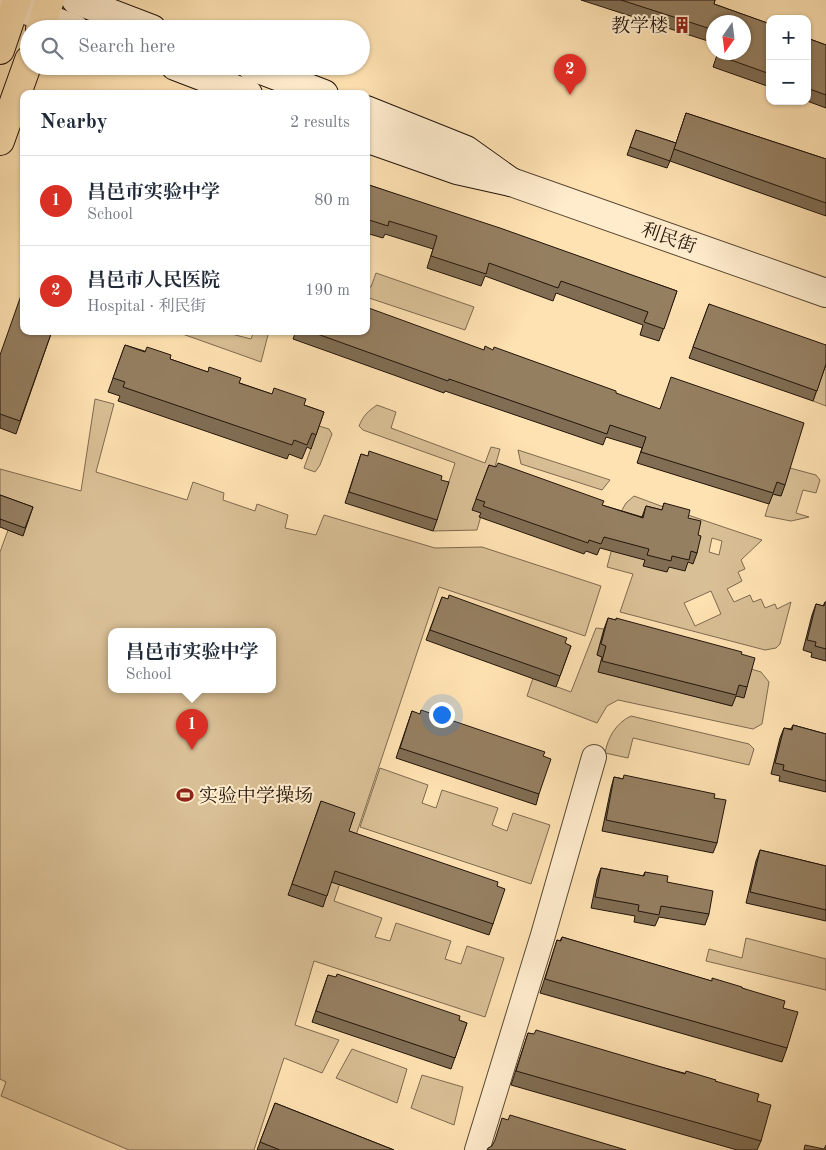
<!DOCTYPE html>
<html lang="en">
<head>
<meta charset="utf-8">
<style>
	:root { --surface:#fff; --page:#f2f2f3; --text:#1f2937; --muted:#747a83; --line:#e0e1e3; --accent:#d93025 }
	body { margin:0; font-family:"Old Standard TT","Noto Serif SC",serif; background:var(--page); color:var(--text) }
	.controls { position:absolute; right:15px; top:15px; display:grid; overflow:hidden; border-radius:10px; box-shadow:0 1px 4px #0004 }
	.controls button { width:45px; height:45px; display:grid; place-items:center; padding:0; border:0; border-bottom:1px solid var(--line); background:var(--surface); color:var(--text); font:25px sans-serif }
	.compass { position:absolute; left:706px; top:15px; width:45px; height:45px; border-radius:50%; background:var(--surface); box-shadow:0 1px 4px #0004; rotate:194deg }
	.you { position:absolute; left:441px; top:714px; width:18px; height:18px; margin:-12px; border:4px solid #fff; border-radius:50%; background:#1a73e8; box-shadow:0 0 0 8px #1a73e833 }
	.badge { display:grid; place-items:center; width:32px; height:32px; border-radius:50%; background:var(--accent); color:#fff; font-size:16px; font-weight:700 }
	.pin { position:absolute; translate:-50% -41px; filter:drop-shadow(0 1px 2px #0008) }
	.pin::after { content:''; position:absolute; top:26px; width:18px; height:15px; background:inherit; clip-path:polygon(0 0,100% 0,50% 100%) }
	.popup { position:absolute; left:108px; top:628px; width:168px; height:65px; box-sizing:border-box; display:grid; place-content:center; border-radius:10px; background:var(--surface); filter:drop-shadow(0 1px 4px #0005); font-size:16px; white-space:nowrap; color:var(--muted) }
	.popup b { font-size:19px; color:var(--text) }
	.popup::after { content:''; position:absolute; left:50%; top:100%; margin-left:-10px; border:10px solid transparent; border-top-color:var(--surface) }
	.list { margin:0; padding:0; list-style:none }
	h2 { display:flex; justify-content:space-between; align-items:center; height:65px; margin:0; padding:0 20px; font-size:21px }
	h2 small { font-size:16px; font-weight:400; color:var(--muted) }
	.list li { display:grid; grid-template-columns:32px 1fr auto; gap:15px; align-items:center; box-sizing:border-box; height:90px; padding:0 20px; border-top:1px solid var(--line) }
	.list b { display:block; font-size:19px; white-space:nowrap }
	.list p { margin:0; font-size:16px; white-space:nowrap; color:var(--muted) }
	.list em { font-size:16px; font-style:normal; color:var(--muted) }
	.icon { flex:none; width:28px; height:28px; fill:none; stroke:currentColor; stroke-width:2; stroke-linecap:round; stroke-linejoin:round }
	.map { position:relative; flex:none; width:826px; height:1150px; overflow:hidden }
	.search { position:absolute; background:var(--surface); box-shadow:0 1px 4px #0004; left:20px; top:20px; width:350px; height:55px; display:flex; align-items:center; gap:12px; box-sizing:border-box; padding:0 18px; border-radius:28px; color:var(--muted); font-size:19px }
	.panel { position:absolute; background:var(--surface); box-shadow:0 1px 4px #0004; left:20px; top:90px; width:350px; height:245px; border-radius:10px }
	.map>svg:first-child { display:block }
	.green { fill:#d9bf95; stroke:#7e6a50; fill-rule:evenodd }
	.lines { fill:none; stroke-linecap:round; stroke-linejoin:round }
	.minor-casing { stroke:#594834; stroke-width:26 }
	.tertiary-casing { stroke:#594834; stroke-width:30 }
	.secondary-casing { stroke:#22140a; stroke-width:30 }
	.primary-casing { stroke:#22140a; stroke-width:30 }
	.minor { stroke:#ffeccd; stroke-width:24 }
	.tertiary { stroke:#ffeccd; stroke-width:28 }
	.secondary { stroke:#ffeccd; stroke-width:28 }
	.primary { stroke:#ffe2b2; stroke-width:28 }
	.wall { fill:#806d53; stroke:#22140a }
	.building { fill:#957f61; stroke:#22140a }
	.labels { text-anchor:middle; stroke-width:4; stroke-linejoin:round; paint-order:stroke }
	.poi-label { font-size:19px; fill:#22140a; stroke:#ffeccd; text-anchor:end }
	.street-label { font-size:19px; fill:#22140a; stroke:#ffeccd }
</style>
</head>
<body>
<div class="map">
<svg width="826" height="1150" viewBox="0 0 826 1150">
	<rect width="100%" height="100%" fill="#ffe2b2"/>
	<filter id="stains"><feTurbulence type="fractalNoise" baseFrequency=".004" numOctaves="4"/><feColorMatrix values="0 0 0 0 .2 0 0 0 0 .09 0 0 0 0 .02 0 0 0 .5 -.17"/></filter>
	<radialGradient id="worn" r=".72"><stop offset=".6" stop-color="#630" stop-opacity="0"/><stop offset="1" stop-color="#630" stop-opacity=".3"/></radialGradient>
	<g class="green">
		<path d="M376,273L474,307L465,330L366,297V286L371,287Z"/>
		<path d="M174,331H220L251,339L254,331H264L268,335L261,362Z"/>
		<path d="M826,364V406L813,401Z"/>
		<path d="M95,399L114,404L96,472L187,500L193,482L224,493L223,500L255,511L257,504L288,515L285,528L316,535L324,515L435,548L482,547L601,586L585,636L439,587L334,901L382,918L375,937L390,941L396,923L451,941L445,959L461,964L467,946L504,958L485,1017L314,961L295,1025L339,1040L322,1073L284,1058L254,1150H129L1,1096L6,1082L0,1079V552L8,530L22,535L0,504V469L81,491ZM112,631H272V689H112Z"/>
		<path d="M377,405L396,412L391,428L485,463L491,447L500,449L477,530L433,531L455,463L363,430L359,426C363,416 368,411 377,405Z"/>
		<path d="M319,426L329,429L332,434L320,465L315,472L304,468Z"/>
		<path d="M518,450L610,480L602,490L521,464Z"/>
		<path d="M790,468L816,475L820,480L816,493L803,490L796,513L809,517L791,521L765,516L772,494L781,496Z"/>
		<path d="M634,496L669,509L645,560L668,567L684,528L688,515L762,540L741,560L745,569L738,572L742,581L727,589L734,602L750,595L753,602L761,599L765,608L775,604L777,609L791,602L780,644L776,648L765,650L620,612L633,574L607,567L622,510L626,503ZM712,538L722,541L719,555L709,552ZM711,591L721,614L695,626L684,603Z"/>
		<path d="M596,628L604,629L597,655L602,657L599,672L732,706L735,696L744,697L751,669L761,672L769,682L762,724L753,729L618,700L607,706L597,723L527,696L533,678L571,692Z"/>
		<path d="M631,716L749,744L754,749L749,765L633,738L628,758L605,753C608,737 616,723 631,716Z"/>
		<path d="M380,768L428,785L422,803L436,808L442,790L498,808L492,825L507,831L513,813L550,825L531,884L360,827Z"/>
		<path d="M746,938L826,959V990L706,961L709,949L742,958Z"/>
		<path d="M352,1049L407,1069L397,1103L336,1078Z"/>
		<path d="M422,1075L463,1087L454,1125L411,1108Z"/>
	</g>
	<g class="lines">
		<g class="minor-casing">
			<path id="minor" d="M477,1150L543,935L594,757"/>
		</g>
		<g class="tertiary-casing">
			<path id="tertiary" d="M511,182L826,293"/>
		</g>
		<g class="secondary-casing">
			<g id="secondary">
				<path d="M0,0L75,29"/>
				<path d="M76,0L152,29"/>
				<path d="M175,66L248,94"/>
				<path d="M251,66L324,94"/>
				<path d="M366,110L466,150L511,182L457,170L366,138"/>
			</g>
		</g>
		<g class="primary-casing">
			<g id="primary">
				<path d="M40,29L50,0"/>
				<path d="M0,50L17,0"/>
				<path d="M0,141L29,60"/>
			</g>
		</g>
		<use href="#minor" class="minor"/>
		<use href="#tertiary" class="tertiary"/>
		<use href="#secondary" class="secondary"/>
		<use href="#primary" class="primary"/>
	</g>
	<g class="wall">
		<path d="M581,0H715L714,4L770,24V87L713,67L718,52H744L714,22V43Z"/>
		<path d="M807,38L826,45V108L807,101Z"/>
		<path d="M686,113L826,159V216L670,161L667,168L627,155L636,130L676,143Z"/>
		<path d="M366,184L677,291L659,341L640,335L643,325L556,293L553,301L485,276L481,286L427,268L433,249L385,234L383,238L366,233Z"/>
		<path d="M709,304L826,364L813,401L689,358Z"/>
		<path d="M52,331L16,434L0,428V354Z"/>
		<path d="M296,331H366L484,350L616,393L785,485L781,496L773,494L769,504L637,463L642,448L606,437L603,445L445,391L444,393L293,339Z"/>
		<path d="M125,345L170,359L324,412L311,449L307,447L302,459L289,454L287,459L118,401L120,396L108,392Z"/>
		<path d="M361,454L441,480L437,520L433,531L345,503Z"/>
		<path d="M489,465L602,505L642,517L646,506L662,510L664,503L688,518L698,535L697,553L693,564L688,562L685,571L669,567L667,572L643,566L645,560L600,548L597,555L586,551L584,554L479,517L481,513L472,510Z"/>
		<path d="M0,495L33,507L23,536L0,527Z"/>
		<path d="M442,597L571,646L556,687L426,640Z"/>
		<path d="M825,602H826V661L811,657L812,653L803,650L812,615L816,604L823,606Z"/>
		<path d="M608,618L741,654L747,687L744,698L736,696L732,706L598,672L602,657L597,655L604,629Z"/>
		<path d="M412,711L539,794L536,805L396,758Z"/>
		<path d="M793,725L826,734V792L779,781L780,776L771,774L780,738L784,728L791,729Z"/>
		<path d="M614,777L714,798L717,843L713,853L602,831L611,788Z"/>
		<path d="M321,801L349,831L497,886L493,924L489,935L331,882L323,907L288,895Z"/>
		<path d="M760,850L826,866V921L746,903L756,861Z"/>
		<path d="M601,868L643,876L645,872L667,882L709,914L705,925L659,917L655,926L634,922L635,916L591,908L597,879Z"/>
		<path d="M562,937L711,981L742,988L783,1008L787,1048L782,1062L540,993L557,940L560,941Z"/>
		<path d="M328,975L467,1023L451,1069L312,1022Z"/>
		<path d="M528,1033L715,1081L757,1101L761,1141L757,1150H737L511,1085Z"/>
		<path d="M275,1103L394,1150H257Z"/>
	</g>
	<g class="building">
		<path d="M621,0H715L714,4L770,24V74L717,55L718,52H744V22H714V30Z"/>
		<path d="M807,38L826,45V95L807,88Z"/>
		<path d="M686,113L826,159V203L674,149Z"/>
		<path d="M636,130L676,143L670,161L630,147Z"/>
		<path d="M366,184L500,228L677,291L664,329L644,322L648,312L561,281L558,288L489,263L486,274L431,256L437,236L389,221L388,226L366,219Z"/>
		<path d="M24,287V331H52L20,421L0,414V355Z"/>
		<path d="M709,304L826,345V364L817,391L693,347Z"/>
		<path d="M366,307L484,350L485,346L493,350L494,347L616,391V393L660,409L671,377L804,423L785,485L777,482L773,493L641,452L646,437L610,425L607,434L449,379L448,381L309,331H366Z"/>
		<path d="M125,345L145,352L147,347L171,355L170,359L208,372L209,367L241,378L239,383L272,394L274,388L306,399L304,405L324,412L316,435L312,433L307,445L294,440L292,445L123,387L125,382L113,378Z"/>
		<path d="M369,451L442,476L441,480L449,482L437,520L349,492L361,454L368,456Z"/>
		<path d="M498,463L604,501L602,505L637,516L643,518L646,506L662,510L664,503L690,510L688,518L701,521L698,535L701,536L697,553L691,551L689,560L672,556L671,561L647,555L649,549L604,537L601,544L589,540L588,543L483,506L485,502L476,499L489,465L496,467Z"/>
		<path d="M0,495L33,507L25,528L0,519Z"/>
		<path d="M449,595L567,638L565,643L571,646L560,676L430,630L442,597L448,599Z"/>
		<path d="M825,602H826V649L815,646L816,642L807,640L816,604L824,606Z"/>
		<path d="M608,618L616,620V618L742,652L741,654L755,658L747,687L739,685L736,695L602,661L606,646L601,644Z"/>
		<path d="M421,710L545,752L543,756L551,759L539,794L400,748L412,711L420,714Z"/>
		<path d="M793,725L826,734V781L783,770L784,765L775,763L784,728L792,730Z"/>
		<path d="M624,775L715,794L714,798L726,800L717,843L606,820L614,777L623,779Z"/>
		<path d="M321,801L355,813L349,831L498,882L497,886L505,889L493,924L335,871L327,896L292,884Z"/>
		<path d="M760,850L826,866V910L750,892Z"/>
		<path d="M601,868L644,876L645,872L668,876L667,882L713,891L709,914L661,906L659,915L638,911L639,905L595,897Z"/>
		<path d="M562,937L712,981V978L742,987V988L785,1001L783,1008L798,1012L787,1048L545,979L557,940L561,941Z"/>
		<path d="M337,974L460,1016L459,1020L467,1023L455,1058L316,1011L328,975L336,977Z"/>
		<path d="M536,1030L685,1074L686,1071L716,1080L715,1081L759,1094L757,1101L771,1105L761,1141L516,1071L528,1033L534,1034Z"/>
		<path d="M275,1103L394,1150H280L260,1142Z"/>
		<path d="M510,1115L626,1150H487L488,1148L492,1146L495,1140L502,1118L508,1120Z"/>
		<path d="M805,1145L824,1149L826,1145V1150H804Z"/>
	</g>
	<defs>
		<g id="building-bare" transform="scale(1.35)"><path d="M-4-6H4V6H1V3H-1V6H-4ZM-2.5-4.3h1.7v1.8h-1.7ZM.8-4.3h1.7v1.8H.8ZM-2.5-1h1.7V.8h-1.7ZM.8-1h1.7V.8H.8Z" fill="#8f2418" stroke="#ffeccd" stroke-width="2.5" paint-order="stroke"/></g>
		<g id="stadium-bare" transform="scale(1.35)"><path d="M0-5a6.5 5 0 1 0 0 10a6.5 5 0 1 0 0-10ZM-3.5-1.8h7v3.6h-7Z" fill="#8f2418" stroke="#ffeccd" stroke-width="2.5" paint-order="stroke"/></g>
	</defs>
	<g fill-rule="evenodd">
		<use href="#building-bare" x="682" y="25"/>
		<use href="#stadium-bare" x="185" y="795"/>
	</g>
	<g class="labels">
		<g class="poi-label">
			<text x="668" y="32">教学楼</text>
			<text x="199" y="802" text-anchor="start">实验中学操场</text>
		</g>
		<g class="street-label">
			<text transform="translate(669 237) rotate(19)" y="7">利民街</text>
		</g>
	</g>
	<rect width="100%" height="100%" filter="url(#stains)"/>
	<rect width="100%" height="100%" fill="url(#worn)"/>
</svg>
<div class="controls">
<button>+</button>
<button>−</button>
</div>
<svg class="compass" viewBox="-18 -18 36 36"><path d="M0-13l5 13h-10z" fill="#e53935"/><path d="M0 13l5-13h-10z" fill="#747a83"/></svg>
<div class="you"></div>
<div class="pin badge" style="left:192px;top:750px">1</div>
<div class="popup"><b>昌邑市实验中学</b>School</div>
<div class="pin badge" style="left:570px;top:95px">2</div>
<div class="search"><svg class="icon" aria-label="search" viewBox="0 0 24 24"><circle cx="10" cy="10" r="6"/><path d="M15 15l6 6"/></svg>Search here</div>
<section class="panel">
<h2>Nearby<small>2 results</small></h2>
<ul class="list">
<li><span class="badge">1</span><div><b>昌邑市实验中学</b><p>School</p></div><em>80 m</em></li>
<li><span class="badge">2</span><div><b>昌邑市人民医院</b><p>Hospital · 利民街</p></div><em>190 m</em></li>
</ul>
</section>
</div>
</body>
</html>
